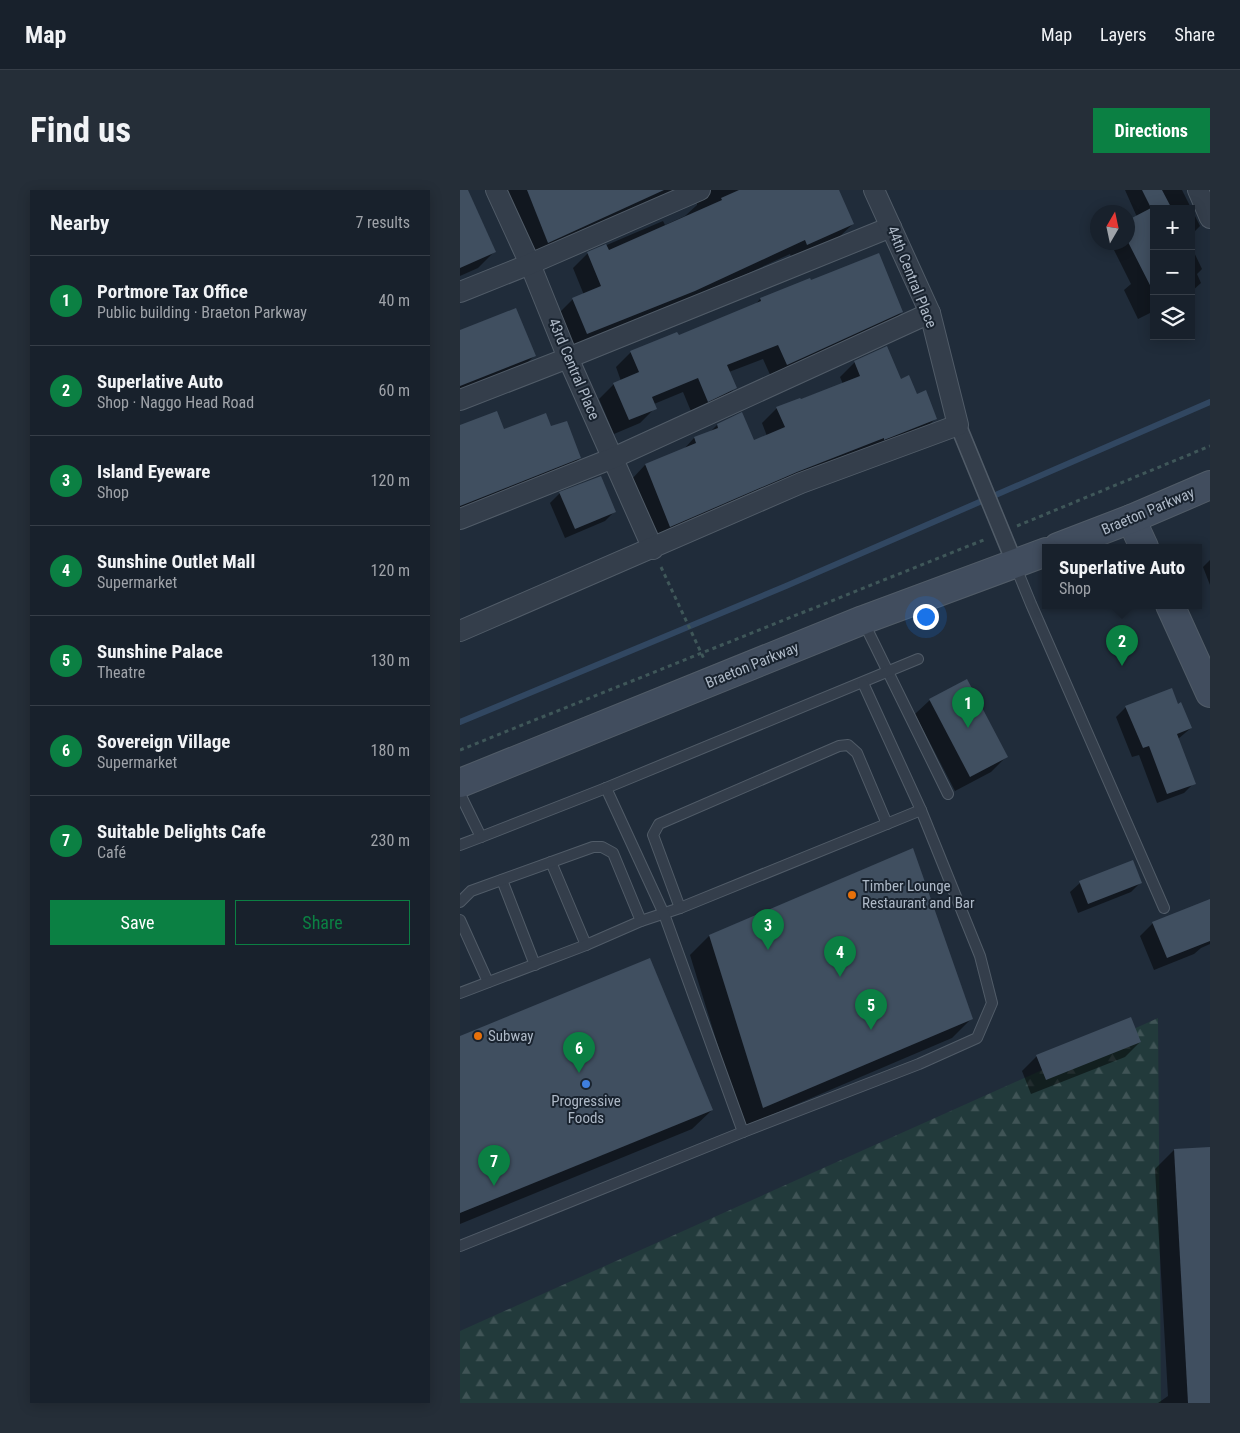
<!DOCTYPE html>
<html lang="en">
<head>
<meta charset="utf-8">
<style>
	:root { --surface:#18212c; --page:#252e38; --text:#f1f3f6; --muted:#9fa3a9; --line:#363e48; --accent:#0b8043 }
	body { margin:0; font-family:"Roboto Condensed",sans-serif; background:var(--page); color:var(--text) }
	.controls { position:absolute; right:15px; top:15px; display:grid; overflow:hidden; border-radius:0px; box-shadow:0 2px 12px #0003 }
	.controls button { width:45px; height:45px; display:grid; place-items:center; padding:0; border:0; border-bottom:1px solid var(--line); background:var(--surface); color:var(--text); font:25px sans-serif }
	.compass { position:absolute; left:630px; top:15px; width:45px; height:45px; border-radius:50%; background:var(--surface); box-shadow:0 2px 12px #0003; rotate:9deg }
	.you { position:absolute; left:465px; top:426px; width:18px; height:18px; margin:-12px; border:4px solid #fff; border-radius:50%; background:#1a73e8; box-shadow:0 0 0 8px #1a73e833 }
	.badge { display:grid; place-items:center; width:32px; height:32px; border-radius:50%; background:var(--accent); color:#fff; font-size:16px; font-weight:700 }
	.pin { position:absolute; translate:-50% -41px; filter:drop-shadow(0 1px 2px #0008) }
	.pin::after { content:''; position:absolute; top:26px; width:18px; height:15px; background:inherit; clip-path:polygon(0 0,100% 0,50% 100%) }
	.popup { position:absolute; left:582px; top:354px; width:160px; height:65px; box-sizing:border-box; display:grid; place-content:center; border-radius:0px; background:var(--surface); filter:drop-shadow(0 1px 4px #0005); font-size:16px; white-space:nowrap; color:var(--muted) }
	.popup b { font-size:19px; color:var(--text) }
	.popup::after { content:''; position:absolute; left:50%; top:100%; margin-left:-10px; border:10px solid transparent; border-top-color:var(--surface) }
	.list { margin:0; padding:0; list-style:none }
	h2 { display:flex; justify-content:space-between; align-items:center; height:65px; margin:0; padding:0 20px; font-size:21px }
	h2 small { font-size:16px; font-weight:400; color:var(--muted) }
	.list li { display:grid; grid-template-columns:32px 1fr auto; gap:15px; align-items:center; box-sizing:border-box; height:90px; padding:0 20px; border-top:1px solid var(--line) }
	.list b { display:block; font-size:19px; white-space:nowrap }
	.list p { margin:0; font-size:16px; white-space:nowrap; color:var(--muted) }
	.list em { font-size:16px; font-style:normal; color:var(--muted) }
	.actions { display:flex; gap:10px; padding:15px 20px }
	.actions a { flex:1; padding:11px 0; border:1px solid var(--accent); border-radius:0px; text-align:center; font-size:18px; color:var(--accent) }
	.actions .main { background:var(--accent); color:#fff }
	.icon { flex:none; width:28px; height:28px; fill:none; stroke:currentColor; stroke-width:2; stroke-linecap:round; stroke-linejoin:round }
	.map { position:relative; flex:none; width:750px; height:1213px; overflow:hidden; border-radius:0px }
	header { display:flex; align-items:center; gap:30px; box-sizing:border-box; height:70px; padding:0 25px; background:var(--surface); border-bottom:1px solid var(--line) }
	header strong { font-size:24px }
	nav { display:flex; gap:28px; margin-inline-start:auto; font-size:18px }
	.intro { display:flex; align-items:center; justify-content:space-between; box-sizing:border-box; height:120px; padding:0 30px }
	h1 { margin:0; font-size:35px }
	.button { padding:12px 22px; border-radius:0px; background:var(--accent); color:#fff; font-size:18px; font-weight:700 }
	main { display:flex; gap:30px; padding:0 30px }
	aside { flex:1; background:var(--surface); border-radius:0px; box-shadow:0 2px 12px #0003 }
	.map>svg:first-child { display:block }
	.forest { fill:url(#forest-firs) }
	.shadow { fill:#0007 }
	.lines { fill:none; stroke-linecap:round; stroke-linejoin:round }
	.stream { stroke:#314761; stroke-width:6 }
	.building { fill:#404f60 }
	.service-casing { stroke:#515c68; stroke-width:12 }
	.pedestrian-casing { stroke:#515c68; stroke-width:18 }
	.minor-casing { stroke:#515c68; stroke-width:22 }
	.secondary-casing { stroke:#515c68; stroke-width:30 }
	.path { stroke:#3f5759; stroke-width:3; stroke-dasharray:4 4; stroke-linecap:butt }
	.service { stroke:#343e4b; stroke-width:10 }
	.pedestrian { stroke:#343e4b; stroke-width:15 }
	.minor { stroke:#343e4b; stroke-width:20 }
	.secondary { stroke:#414d5e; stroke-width:28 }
	.food-dot { fill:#e8710a; stroke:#19232f; stroke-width:2 }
	.shop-dot { fill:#3f7fe0; stroke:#19232f; stroke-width:2 }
	.labels { text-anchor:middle; stroke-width:4; stroke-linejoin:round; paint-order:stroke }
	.street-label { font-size:15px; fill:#aeb9c7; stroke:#19232f }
	.poi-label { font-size:15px; fill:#aeb9c7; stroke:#19232f; text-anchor:start }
</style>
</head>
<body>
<header>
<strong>Map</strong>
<nav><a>Map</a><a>Layers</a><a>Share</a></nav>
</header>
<div class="intro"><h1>Find us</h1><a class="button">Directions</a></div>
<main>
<aside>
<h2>Nearby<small>7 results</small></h2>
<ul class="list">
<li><span class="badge">1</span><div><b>Portmore Tax Office</b><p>Public building · Braeton Parkway</p></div><em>40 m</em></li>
<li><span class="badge">2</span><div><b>Superlative Auto</b><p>Shop · Naggo Head Road</p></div><em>60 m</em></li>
<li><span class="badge">3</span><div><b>Island Eyeware</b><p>Shop</p></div><em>120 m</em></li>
<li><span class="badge">4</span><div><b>Sunshine Outlet Mall</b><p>Supermarket</p></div><em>120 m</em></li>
<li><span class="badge">5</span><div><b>Sunshine Palace</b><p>Theatre</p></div><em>130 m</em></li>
<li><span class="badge">6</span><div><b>Sovereign Village</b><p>Supermarket</p></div><em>180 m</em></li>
<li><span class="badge">7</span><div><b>Suitable Delights Cafe</b><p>Café</p></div><em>230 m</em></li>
</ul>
<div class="actions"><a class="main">Save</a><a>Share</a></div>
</aside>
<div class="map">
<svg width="750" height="1213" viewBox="0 0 750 1213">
	<defs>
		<pattern id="forest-firs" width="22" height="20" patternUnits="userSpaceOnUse" patternTransform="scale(1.25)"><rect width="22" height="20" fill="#223a3b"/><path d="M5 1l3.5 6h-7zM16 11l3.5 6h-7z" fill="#405456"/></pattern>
	</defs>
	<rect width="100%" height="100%" fill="#202c3a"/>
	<path class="forest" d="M698,828L701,1213H0V1141Z"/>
	<g class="shadow">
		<path d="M4,0H7L35,61L18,78L0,86V2Z"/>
		<path d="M47,0H377L393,34L378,48L332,69L330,64L219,115L112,158L98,124L113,109L124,105L113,78L128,63L203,31L205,35L225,26L237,15V11L73,67Z"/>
		<path d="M665,0H722L740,36L731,45V19H694V121L678,129L664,100L671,94L650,52H668V31L677,27Z"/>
		<path d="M731,56L742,79L737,84L741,93L731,102Z"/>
		<path d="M350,90L442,122L427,137L312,189L303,169L269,182L275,198L260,213L233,226L223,202L194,214L195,218L180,233L154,244L139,209L154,194L161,191L156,177L171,162L218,147L296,114L300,109Z"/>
		<path d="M0,141L74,166L57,183L0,205Z"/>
		<path d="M395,172L440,190L456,205L476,228L461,243L195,351L171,290L185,275L223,260L234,248L250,242L257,235L293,251L307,246L302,233L317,218L383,194L380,187Z"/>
		<path d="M0,236L43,241L90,238L120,268L103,284L0,325Z"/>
		<path d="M100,303L155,321L145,331L105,348L90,313Z"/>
		<path d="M750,370V395L743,377Z"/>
		<path d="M470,510L546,567L531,582L495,601L455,524Z"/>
		<path d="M717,515L731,538L718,549L734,593L724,603L697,613L679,565L672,567L656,527L666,517Z"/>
		<path d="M452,660L512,828L492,848L283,937L230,765L249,746Z"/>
		<path d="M681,692L671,702L618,723L610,702L620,693Z"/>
		<path d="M750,710V754L741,758L734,764L694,780L680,746L693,733Z"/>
		<path d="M0,847L252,920L232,939L0,1034Z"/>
		<path d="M680,852L665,867L571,904L562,881L577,866Z"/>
		<path d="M714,960L750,970V1213H698L708,1206L695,979Z"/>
	</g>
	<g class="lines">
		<path class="stream" d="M0,532L326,396L750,212"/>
	</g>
	<g class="building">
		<path d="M0,0H8L36,62L0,78Z"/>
		<path d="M67,0H204L88,53Z"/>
		<path d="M279,0H379L394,34L347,55L345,50L235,101L127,144L112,108L141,96L127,62L146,54L149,60L262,10L261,8Z"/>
		<path d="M682,0H702L712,19H694V103L668,52V30L691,18Z"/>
		<path d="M419,63L443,122L327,175L318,155L267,175L277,198L248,212L238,188L192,207L197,219L169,230L153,193L179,182L170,161L217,142L219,145L301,111L300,108L350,88L351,90Z"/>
		<path d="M56,118L76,166L0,196V140Z"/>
		<path d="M427,156L441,189L449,185L457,204L466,200L477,229L424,250V248L337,282L210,337L185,274L236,253L234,247L258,238L257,234L282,222L294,250L325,237L316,217L340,208L341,209L400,186L394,171Z"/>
		<path d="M37,221L44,239L86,223L91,236L107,231L121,268L0,316V235Z"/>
		<path d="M141,286L156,322L115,339L99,302Z"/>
		<path d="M507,489L548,567L510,587L469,509Z"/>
		<path d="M712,498L718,514L721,512L732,538L717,544L736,594L707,604L689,556L683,558L665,516Z"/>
		<path d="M453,658L513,829L303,918L249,745Z"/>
		<path d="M673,670L682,693L628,714L619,691Z"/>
		<path d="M750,709V751L707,768L692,732Z"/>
		<path d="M190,768L253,920L0,1023V846Z"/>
		<path d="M671,827L681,852L586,890L576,865Z"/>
		<path d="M750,957V1213H728L714,959Z"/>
	</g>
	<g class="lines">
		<g class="service-casing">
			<g id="service">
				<path d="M555,375L571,414L704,718"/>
				<path d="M403,431L488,604"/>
				<path d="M0,604L21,647L0,655"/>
				<path d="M21,647L146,598L458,469"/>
				<path d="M91,672L126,755"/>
				<path d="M42,690L75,775"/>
				<path d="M0,712L11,701L133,657H142L153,663L181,731"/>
				<path d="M220,718L193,645L199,634L379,556L388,555L397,563L427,634"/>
				<path d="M0,730L28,792"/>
				<path d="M0,803L126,755L181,731L220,718L461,620"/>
				<path d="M283,942L459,874L517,848L532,813L520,766L461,620L403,493"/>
				<path d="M0,1056L283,942L204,724L146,598"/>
			</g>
		</g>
		<g class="pedestrian-casing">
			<path id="pedestrian" d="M498,235L555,374"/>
		</g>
		<g class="minor-casing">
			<g id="minor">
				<path d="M36,0L70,74L108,168L193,359"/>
				<path d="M738,0L750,28"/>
				<path d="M0,102L70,74L240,0"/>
				<path d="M0,210L108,168L431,37"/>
				<path d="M0,329L153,268L470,123"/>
				<path d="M0,441L341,293L498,235L470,123L414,0"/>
			</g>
		</g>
		<g class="secondary-casing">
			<g id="secondary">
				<path d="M671,329L684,357"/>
				<path d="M598,357L671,329L750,295"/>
				<path d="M710,415L750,503"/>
				<path d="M0,593L403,430L586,362"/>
			</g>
		</g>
		<g class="path">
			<path d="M557,336L750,256"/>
			<path d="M201,377L244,469"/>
			<path d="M0,560L526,349"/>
		</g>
		<use href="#service" class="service"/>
		<use href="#pedestrian" class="pedestrian"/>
		<use href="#minor" class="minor"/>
		<use href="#secondary" class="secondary"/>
	</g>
	<g class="food-dot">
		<circle cx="392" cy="705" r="5"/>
		<circle cx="18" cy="846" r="5"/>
	</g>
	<circle class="shop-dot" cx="126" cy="894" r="5"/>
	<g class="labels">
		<g class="street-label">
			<text transform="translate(452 87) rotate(68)" y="5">44th Central Place</text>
			<text transform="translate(114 179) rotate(67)" y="5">43rd Central Place</text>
			<text transform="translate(688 321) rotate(-23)" y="5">Braeton Parkway</text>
			<text transform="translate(292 475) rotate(-22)" y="5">Braeton Parkway</text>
		</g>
		<g class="poi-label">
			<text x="402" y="701">Timber Lounge<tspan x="402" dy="17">Restaurant and Bar</tspan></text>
			<text x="28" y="851">Subway</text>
			<text x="126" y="916" text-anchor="middle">Progressive<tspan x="126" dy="17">Foods</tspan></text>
		</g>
	</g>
</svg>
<div class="controls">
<button>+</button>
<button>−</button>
<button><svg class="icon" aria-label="layers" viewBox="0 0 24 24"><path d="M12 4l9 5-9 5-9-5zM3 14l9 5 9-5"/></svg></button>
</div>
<svg class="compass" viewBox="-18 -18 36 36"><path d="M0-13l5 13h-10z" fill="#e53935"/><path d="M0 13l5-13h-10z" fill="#9fa3a9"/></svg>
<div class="you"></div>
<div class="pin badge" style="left:508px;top:538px">1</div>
<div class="pin badge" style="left:662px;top:476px">2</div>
<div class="popup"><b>Superlative Auto</b>Shop</div>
<div class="pin badge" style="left:308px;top:760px">3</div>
<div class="pin badge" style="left:380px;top:787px">4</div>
<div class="pin badge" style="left:411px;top:840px">5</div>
<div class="pin badge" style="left:119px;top:883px">6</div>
<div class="pin badge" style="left:34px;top:996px">7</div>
</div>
</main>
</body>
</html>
